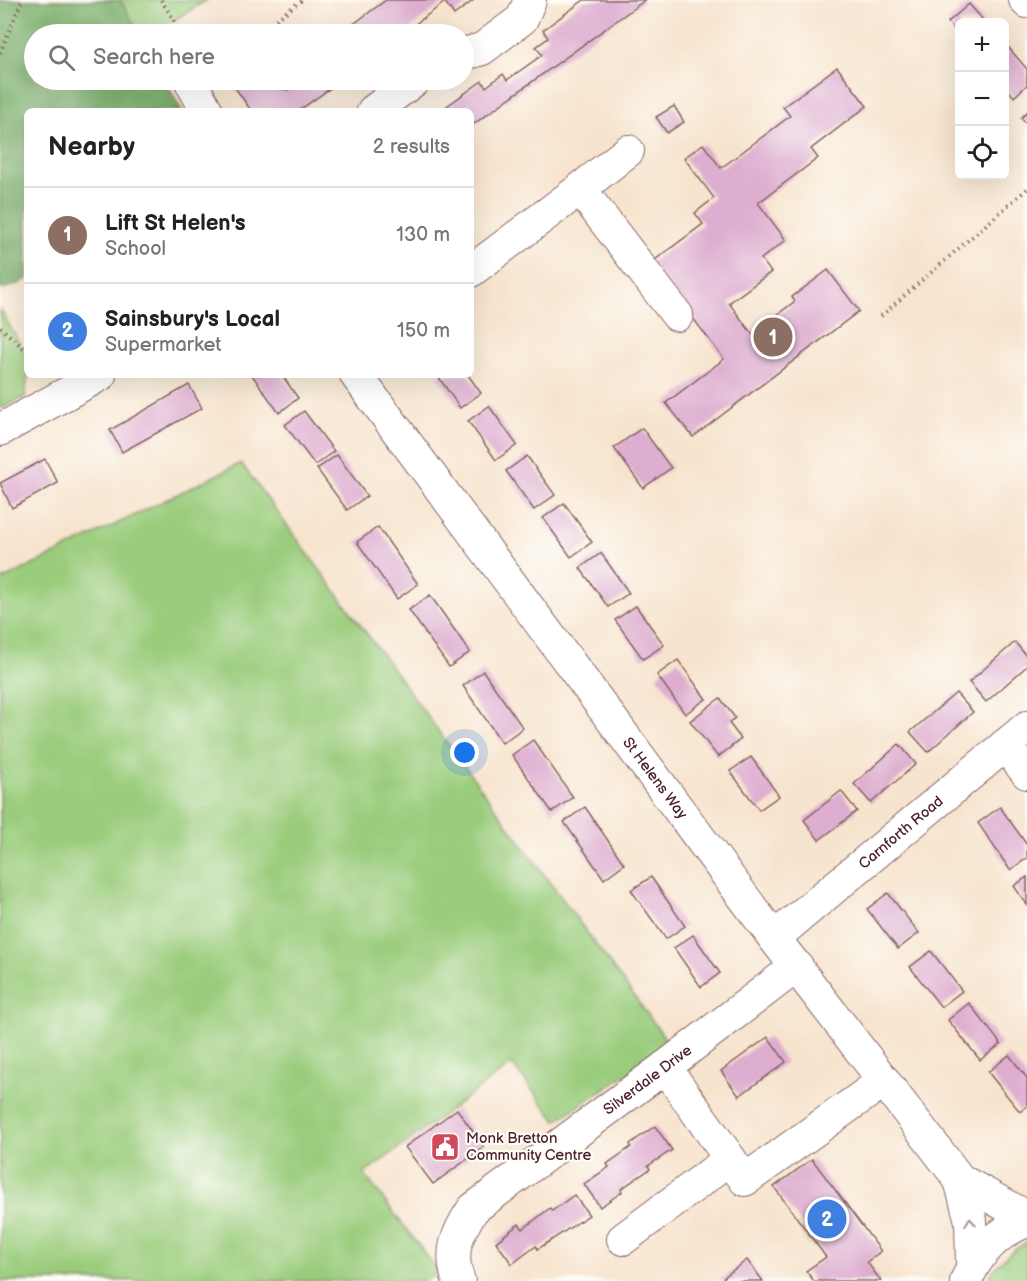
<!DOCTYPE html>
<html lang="en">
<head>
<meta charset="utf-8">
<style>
	:root { --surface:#fff; --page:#f2f2f2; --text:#222; --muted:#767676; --line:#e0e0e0; --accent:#db2777 }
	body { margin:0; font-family:"Balsamiq Sans",sans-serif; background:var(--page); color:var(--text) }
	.controls { position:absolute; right:18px; top:18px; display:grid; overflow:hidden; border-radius:9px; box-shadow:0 6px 24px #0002 }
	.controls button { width:54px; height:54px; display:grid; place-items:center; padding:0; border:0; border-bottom:2px solid var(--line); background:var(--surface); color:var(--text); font:30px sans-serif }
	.you { position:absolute; left:465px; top:753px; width:21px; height:21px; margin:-15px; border:4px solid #fff; border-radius:50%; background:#1a73e8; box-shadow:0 0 0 9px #1a73e833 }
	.badge { display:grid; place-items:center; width:39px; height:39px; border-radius:50%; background:var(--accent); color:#fff; font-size:20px; font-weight:700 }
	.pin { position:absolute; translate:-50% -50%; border:3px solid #fff; box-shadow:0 2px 6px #0006 }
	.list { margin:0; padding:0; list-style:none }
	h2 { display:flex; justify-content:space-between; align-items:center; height:78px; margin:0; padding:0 24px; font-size:26px }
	h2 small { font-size:20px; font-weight:400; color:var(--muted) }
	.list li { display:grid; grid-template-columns:39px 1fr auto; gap:18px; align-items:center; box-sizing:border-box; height:96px; padding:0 24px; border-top:2px solid var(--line) }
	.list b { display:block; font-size:22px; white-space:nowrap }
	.list p { margin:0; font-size:20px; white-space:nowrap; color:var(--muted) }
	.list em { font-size:20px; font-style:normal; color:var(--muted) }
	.icon { flex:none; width:33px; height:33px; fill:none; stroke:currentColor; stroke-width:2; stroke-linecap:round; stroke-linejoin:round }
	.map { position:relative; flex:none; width:1027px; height:1281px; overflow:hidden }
	.search { position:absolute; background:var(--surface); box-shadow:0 6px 24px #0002; left:24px; top:24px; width:450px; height:66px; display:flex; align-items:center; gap:15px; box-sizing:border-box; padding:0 21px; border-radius:33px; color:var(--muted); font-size:22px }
	.panel { position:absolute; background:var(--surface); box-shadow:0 6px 24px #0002; left:24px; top:108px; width:450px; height:270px; border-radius:9px }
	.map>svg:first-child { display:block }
	.green { fill:#9acc7c; stroke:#727654; stroke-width:1.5 }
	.forest { fill:#7bb06c; stroke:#62684c; stroke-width:1.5 }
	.building { fill:#deaed0 }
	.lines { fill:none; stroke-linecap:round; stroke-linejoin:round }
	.minor-casing { stroke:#876464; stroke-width:34 }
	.path { stroke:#876464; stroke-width:4; stroke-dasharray:1.5 4.5; stroke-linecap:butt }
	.minor { stroke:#fff; stroke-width:32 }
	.oneway { stroke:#ae9aa0 }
	.labels { text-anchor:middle; stroke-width:4.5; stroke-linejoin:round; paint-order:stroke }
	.street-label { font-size:15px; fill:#4a1f2b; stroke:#fdfcf7 }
	.poi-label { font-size:15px; fill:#4a1f2b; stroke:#fdfcf7; text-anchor:start }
</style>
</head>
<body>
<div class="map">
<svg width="1027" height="1281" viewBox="0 0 1027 1281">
	<rect width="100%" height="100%" fill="#fdfcf7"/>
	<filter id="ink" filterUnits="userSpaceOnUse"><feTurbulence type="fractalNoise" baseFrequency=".0167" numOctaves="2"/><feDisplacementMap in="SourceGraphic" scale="12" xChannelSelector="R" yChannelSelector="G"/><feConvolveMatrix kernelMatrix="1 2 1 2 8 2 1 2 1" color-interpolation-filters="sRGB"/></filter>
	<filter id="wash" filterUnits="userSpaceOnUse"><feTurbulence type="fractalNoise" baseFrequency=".008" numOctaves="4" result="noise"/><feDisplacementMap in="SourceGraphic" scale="24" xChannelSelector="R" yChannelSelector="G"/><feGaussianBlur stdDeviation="1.35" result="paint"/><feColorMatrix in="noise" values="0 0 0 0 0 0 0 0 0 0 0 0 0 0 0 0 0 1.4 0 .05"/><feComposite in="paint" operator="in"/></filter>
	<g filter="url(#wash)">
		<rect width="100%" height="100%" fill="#f7e4ce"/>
		<g class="green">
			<path d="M120,0H207L174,20L138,31Z"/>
			<path d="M0,309L27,356L28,375L25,397L0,409Z"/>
			<path d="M241,463L670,1045L556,1121L512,1064L364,1174L439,1272L426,1281H0V581Z"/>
			<path d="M1027,1242V1281H987C997,1263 1009,1252 1027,1242Z"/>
		</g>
		<path class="forest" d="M0,0H120L140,34H34V80H164L182,111H27V279L16,285L0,289Z"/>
		<g id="blocks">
			<g class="building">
				<path d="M386,0H474L454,15L445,2L402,34H340Z"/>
				<path d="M584,0H645L471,126V111H440L482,81L486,87L503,74L507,80L542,55L536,47L548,38L543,30Z"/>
				<path d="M969,4L985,22H960V36L948,22Z"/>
				<path d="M1008,47L1027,69V85L1014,97L1005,86V51Z"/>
				<path d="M837,67L867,106L811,149L818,158L758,203L786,240L761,259L771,272L729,303L752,334L795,301L792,297L828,270L859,311L693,437L666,403L724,359L651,263L703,224L695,213L714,198L684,158L703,144L721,168L790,116L783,107Z"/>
				<path d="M244,80H256L259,85L288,90L301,82L299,80H342L298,111H265L250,109L234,86Z"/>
				<path d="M674,106L684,122L667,133L656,117Z"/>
				<path d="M1027,112V125L1021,118Z"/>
				<path d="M252,375H282L298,398L279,413Z"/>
				<path d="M437,375H468L481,393L460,408Z"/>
				<path d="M189,385L202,408L122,452L110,430Z"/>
				<path d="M489,406L517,445L496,460L468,421Z"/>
				<path d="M304,411L334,451L315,465L285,425Z"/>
				<path d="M642,428L671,468L643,488L614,448Z"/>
				<path d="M337,455L367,496L347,510L317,469Z"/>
				<path d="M527,456L555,495L534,510L506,471Z"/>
				<path d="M45,459L58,483L12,508L0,483Z"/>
				<path d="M564,503L592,542L571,557L543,518Z"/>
				<path d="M378,527L418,584L397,599L357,542Z"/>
				<path d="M601,553L629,593L608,607L580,568Z"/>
				<path d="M430,595L470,652L449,667L409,610Z"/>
				<path d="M636,606L664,645L643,659L615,620Z"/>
				<path d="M1015,642L1027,657V666L986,702L969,682Z"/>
				<path d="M678,660L706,699L685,714L657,675Z"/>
				<path d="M483,671L523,728L502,743L463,686Z"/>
				<path d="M956,693L973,712L928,752L910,732Z"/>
				<path d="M720,698L735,718L729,723L741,739L718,757L690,721Z"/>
				<path d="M533,740L573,797L552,812L512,755Z"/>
				<path d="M899,744L916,764L871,803L854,784Z"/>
				<path d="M751,757L779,796L759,810L730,771Z"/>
				<path d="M841,791L857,811L819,840L804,820Z"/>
				<path d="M585,807L624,864L604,879L564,822Z"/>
				<path d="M1000,807L1027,845V858L1010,870L978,823Z"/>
				<path d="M651,877L685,926L666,939L631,890Z"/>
				<path d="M1027,877V905L1014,886Z"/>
				<path d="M888,893L919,933L898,949L867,909Z"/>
				<path d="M693,935L720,973L701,987L674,948Z"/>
				<path d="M931,951L962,991L941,1007L910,967Z"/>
				<path d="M969,1003L1001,1044L980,1060L948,1020Z"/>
				<path d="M768,1037L786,1062L739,1096L721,1071Z"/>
				<path d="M1009,1055L1027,1078V1106L1020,1112L988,1072Z"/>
				<path d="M457,1109L484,1147L433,1184L405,1147Z"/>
				<path d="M655,1126L672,1150L648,1166L650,1169L621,1189L622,1192L600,1207L584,1184L609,1167L607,1164L631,1147L630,1144Z"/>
				<path d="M812,1159L881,1251L867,1262L881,1281H814L806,1271L826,1257L774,1187Z"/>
				<path d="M574,1195L589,1215L538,1249L536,1246L512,1264L496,1242L519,1224L523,1229L550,1208L552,1211Z"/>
				<path d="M747,1260L763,1281H720L728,1274Z"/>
			</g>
		</g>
	</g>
	<g filter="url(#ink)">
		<use href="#blocks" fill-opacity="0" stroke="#876464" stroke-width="1.5"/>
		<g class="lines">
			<g class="minor-casing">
				<g id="minor">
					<path d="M1025,0L1027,2"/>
					<path d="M464,54L482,49L522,19L530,0"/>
					<path d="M192,84L207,111"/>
					<path d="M373,111L415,80"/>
					<path d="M580,189L628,151"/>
					<path d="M471,271L580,189L677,315"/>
					<path id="s1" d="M356,375L774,938L960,1180L1027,1217"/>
					<path d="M0,430L100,375"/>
					<path d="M1005,745L1027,773"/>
					<path id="s2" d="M774,938L1027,727"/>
					<path d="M665,1067L745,1180L884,1081"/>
					<path d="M960,1180L971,1221L972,1266"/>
					<path d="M623,1239L730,1159"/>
					<path id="s3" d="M459,1281C448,1253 457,1233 473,1209L665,1067L797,966"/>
					<path d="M966,1281C978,1252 997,1232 1027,1221"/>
				</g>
			</g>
			<g class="path">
				<path d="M161,0L174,20L178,34"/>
				<path d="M257,34L302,0"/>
				<path d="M0,53L22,0"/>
				<path d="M881,316L1027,189"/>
				<path d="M0,327L27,351"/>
			</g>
			<use href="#minor" class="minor"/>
		</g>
		<defs><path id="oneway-chevron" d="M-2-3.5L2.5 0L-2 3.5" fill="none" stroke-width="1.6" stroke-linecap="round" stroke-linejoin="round" transform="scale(1.5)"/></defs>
		<use class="oneway" href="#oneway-chevron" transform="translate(970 1222) rotate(-97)"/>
	</g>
	<defs>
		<g id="civic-square" transform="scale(1.5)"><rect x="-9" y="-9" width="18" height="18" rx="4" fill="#d1495b" stroke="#fdfcf7"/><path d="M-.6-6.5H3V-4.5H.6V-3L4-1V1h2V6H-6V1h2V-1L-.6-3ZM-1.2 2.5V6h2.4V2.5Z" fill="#fff"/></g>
	</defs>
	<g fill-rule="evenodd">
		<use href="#civic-square" x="445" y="1147"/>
	</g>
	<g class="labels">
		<g class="street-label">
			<text dy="5" stroke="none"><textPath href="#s1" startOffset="502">St Helens Way</textPath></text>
			<text dy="5" stroke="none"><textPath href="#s2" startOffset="165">Carnforth Road</textPath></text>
			<text dy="5" stroke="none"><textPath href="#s3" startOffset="294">Silverdale Drive</textPath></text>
		</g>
		<g class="poi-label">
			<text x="466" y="1143">Monk Bretton<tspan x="466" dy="17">Community Centre</tspan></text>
		</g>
	</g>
</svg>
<div class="controls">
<button>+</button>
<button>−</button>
<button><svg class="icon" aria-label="locate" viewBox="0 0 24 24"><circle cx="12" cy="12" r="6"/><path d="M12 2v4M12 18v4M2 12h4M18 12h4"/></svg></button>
</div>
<div class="you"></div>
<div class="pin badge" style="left:773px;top:337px;background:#8d6e63">1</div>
<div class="pin badge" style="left:827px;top:1219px;background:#3f7fe0">2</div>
<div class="search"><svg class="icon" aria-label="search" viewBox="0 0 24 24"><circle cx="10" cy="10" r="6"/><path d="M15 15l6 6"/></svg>Search here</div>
<section class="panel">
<h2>Nearby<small>2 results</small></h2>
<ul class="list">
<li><span class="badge" style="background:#8d6e63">1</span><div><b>Lift St Helen's</b><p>School</p></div><em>130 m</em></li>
<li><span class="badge" style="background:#3f7fe0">2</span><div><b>Sainsbury's Local</b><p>Supermarket</p></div><em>150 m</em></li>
</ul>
</section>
</div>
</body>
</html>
